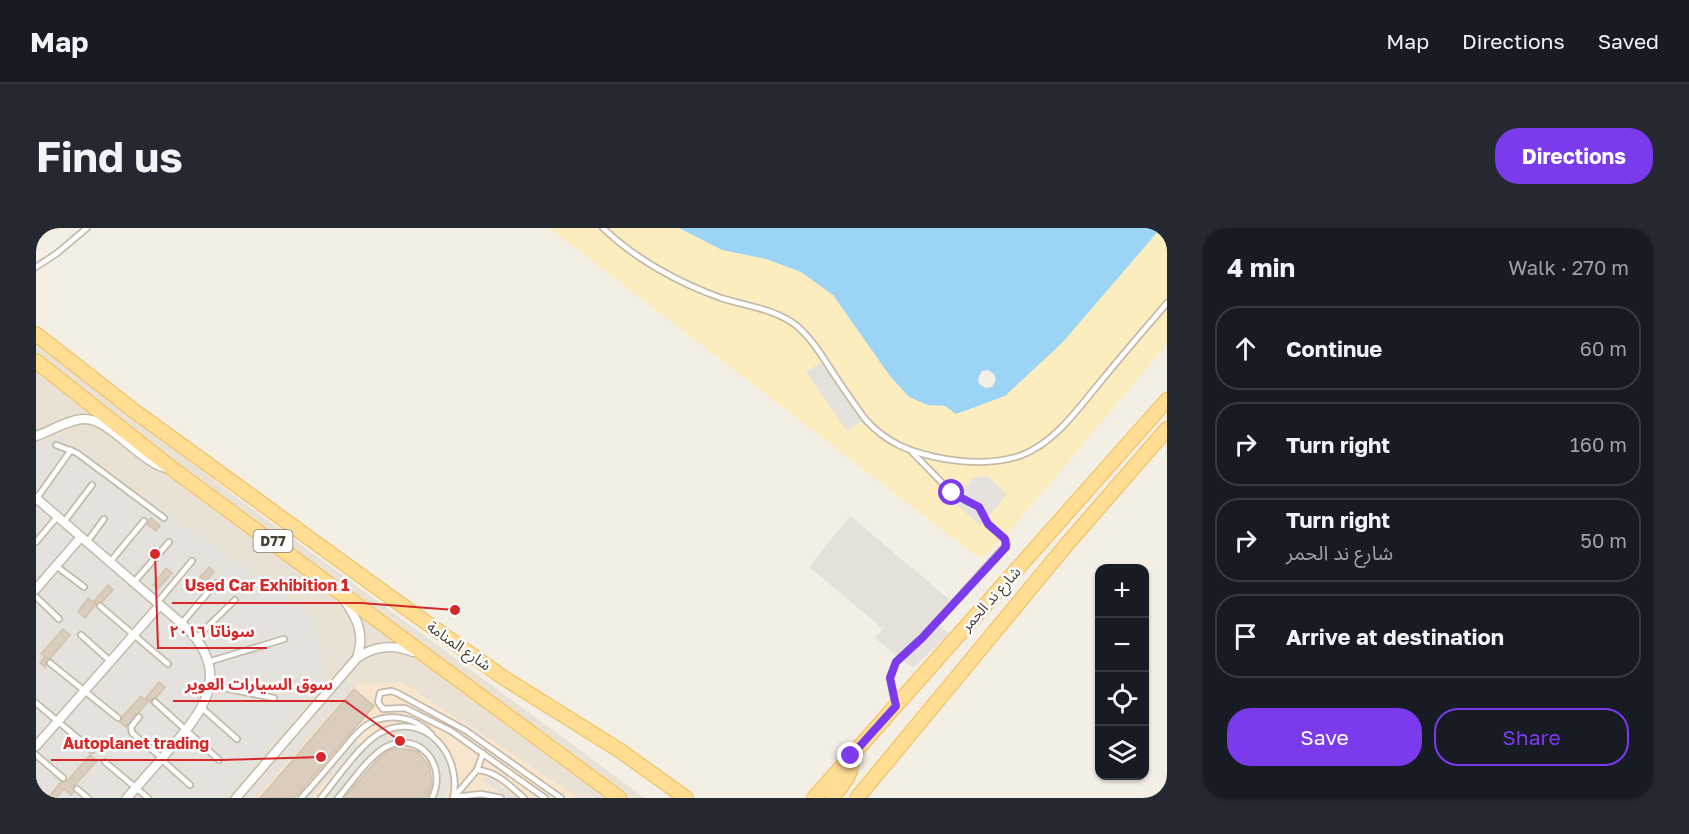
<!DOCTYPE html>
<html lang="en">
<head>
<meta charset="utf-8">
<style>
	:root { --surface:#171b24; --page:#242831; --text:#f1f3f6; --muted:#9ea1a6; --line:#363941; --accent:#7c3aed }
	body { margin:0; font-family:"Golos Text","Noto Sans Arabic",sans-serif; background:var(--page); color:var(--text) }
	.controls { position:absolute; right:18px; bottom:18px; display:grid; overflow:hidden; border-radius:12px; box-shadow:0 2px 4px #0004 }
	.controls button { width:54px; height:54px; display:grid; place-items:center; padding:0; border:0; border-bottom:2px solid var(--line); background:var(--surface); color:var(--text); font:30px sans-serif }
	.stop { position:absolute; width:18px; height:18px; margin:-14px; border:4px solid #7c3aed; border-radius:50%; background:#fff }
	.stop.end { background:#7c3aed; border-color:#fff; box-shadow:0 2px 6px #0008 }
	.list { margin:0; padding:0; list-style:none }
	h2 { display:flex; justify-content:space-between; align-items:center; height:78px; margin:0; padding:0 24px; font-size:26px }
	h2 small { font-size:20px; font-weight:400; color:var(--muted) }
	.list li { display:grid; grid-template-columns:39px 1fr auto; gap:18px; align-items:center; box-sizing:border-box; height:84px; margin:0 12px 12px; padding:0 12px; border:2px solid var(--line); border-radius:24px }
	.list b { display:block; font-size:22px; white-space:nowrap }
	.list p { margin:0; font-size:20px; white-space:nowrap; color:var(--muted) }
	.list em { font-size:20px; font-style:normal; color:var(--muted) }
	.actions { display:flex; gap:12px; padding:18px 24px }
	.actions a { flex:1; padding:14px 0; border:2px solid var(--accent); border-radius:24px; text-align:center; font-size:21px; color:var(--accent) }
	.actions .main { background:var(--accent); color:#fff }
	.icon { flex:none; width:33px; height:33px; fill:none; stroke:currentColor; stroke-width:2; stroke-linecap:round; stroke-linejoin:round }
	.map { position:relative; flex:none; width:1131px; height:570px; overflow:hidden; border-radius:24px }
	header { display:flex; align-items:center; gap:36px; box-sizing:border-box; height:84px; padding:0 30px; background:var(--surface); border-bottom:2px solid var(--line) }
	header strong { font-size:28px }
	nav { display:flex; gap:33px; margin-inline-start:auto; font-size:21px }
	.intro { display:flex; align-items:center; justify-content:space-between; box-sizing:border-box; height:144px; padding:0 36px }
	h1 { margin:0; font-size:42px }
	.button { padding:15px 27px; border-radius:24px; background:var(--accent); color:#fff; font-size:21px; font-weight:700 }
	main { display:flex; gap:36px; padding:0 36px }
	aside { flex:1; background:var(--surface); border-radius:24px; box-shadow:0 2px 4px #0004 }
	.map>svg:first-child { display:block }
	.residential { fill:#e9e1d3 }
	.commercial { fill:#f8e5ce }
	.industrial { fill:#e6e0da }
	.sand { fill:#fcedbe }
	.parking { fill:#e5e2de }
	.water { fill:#9cd4f6; fill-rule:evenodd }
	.building { fill:#dacdbd; stroke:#d2c2ac; stroke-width:1.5 }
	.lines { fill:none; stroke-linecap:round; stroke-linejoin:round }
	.service-casing { stroke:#c3baaa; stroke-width:8 }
	.minor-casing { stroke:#c3baaa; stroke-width:11 }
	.primary-casing { stroke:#eebc5a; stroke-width:16 }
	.service { stroke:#fff; stroke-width:4.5 }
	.minor { stroke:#fff; stroke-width:8 }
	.primary { stroke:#ffdd93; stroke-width:14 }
	.route { stroke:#7c3aed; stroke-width:8 }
	.labels { text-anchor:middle; stroke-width:5; stroke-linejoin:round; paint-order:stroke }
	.shield { fill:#fff; stroke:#7e7971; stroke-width:1.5 }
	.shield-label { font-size:14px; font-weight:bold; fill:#473f34 }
	.street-label { font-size:15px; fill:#473f34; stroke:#fff }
	.leader { fill:none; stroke:#d62828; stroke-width:2 }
	.callout-dot { fill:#d62828; stroke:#fff; stroke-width:2 }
	.callout-label { font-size:16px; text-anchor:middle; font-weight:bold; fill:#d62828; stroke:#fff; stroke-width:5; stroke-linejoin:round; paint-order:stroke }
</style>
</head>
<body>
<header>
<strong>Map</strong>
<nav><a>Map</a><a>Directions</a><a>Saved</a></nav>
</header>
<div class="intro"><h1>Find us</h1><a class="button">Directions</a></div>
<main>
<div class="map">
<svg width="1131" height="570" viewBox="0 0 1131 570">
	<rect width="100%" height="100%" fill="#f4efe5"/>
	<path class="residential" d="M0,115L196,266L609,570H0Z"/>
	<path class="commercial" d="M366,454L544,570H220L321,456Z"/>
	<path class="industrial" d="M814,288L914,372L864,431L839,410L847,401L773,339Z"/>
	<path class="sand" d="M513,0H643L686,22L730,31L765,44L797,67L854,148L892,177L909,178L920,186L969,168L1093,38L1125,0H1131V116L968,310L944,331Z"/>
	<g class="parking">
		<path d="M792,130L832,189L811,203L770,144Z"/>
		<path d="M0,203L8,216L30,210L92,258L278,387L291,450L188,570H0Z"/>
		<path d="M951,248L971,266L945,298L918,274L937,250Z"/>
		<path d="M900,395L913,406L877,440L866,432Z"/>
		<path d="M310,454L315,457L218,570H210Z"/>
		<path d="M361,501L376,502L387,505L401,515L411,531L415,551L410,570H390L394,564L397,551L395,538L388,528L379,521L363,519L353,522L344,528L308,570H281L331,514L346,504Z"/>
		<path d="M319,509L321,518L275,570H265Z"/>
		<path d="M454,549L480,570H472L446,552Z"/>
	</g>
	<path class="water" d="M643,0H1125L1026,115L969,168L920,186L909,178L892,177L873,169L854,148L797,67L765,44L730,31L686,22ZM952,142L958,146L960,152L956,159L950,160L943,156L942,150L946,143Z"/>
	<g class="building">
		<path d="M115,290L124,298L120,303L111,296Z"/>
		<path d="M173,339L178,344L169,354L164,349Z"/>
		<path d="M130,340L136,345L122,361L117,357Z"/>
		<path d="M72,357L77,362L66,374L61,375L58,373Z"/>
		<path d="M52,370L60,376L49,390L42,384Z"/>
		<path d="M27,401L34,407L14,431L10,430L9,439L4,435L9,429L5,426Z"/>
		<path d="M123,454L129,459L120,470L116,471L115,475L110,470Z"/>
		<path d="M318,461L338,478L258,570H224Z"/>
		<path d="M105,468L112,474L90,499L84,494L86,489Z"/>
		<path d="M363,520L381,523L393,537L396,556L390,570H308L343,530L352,523Z"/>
		<path d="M54,527L61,533L37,559L38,564L35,567L28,561L20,570H12L25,554L31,553Z"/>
	</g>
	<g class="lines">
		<g class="service-casing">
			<g id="service">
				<path d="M567,0C599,31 643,55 685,70C710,78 740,81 761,98C776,111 787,129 797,145C808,161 818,176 829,191C851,216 876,225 909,231C934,235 962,236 986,227C1020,214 1043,179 1066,152C1087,126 1109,101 1131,75"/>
				<path d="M0,39L20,26L51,0"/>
				<path d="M20,217L41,225L128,290"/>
				<path d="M1,270L35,222"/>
				<path d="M28,294L56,257"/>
				<path d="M0,314L22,288"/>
				<path d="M51,314L68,291"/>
				<path d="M74,334L108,293"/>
				<path d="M20,338L48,359"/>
				<path d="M98,354L133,314"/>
				<path d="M0,369L23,391"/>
				<path d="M121,375L156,333"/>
				<path d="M64,378L132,436"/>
				<path d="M145,396L180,355"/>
				<path d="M45,407L74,433"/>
				<path d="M160,410L199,372"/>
				<path d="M172,434L248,411"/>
				<path d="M14,435L82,490"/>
				<path d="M173,457L238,470"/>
				<path d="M119,474L183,532"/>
				<path d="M0,475L56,522"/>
				<path d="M859,475L854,450L860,434L886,410L971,316L968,310L952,296L943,279L916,265L877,225"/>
				<path d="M166,480L201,511"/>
				<path d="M103,489L95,499L96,505L126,530"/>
				<path d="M0,527L27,550"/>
				<path d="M125,531L154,557"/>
				<path d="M69,534L112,570"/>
				<path d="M441,542C460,543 474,558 488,570"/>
				<path d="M41,561L52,570"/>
				<path d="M418,569L441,542L447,525"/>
				<path d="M418,569L445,566L465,570"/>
				<path d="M265,570C279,555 292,539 305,524C313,515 320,504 331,497C351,484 378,488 395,506"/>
				<path d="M285,570C300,552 324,516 344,505C388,481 427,527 417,570"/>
				<path d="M302,570C315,555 333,528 350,519C384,502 412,538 396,570"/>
				<path d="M509,570L415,503L369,480L347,481L342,474L344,465L355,463L361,465L429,502L525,570"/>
			</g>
		</g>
		<g class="minor-casing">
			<g id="minor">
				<path d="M0,208C15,203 33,191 49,191C75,191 104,236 134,241"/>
				<path d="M0,270L153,402C195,448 167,483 134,521C120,537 105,554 91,570"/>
				<path d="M0,361L45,309"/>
				<path d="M309,373C322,392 329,407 321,430"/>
				<path d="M0,518L124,377"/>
				<path d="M200,570L321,430C338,418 358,416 377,424"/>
			</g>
		</g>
		<g class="primary-casing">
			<g id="primary">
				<path d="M0,106L97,182L339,358L468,450L583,522L650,570"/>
				<path d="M0,133L138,242L583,570"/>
				<path d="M778,570L1131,172"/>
				<path d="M796,570C806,557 818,546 815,528"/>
				<path d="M821,570L1032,315L1131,201"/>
			</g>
		</g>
		<use href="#service" class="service"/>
		<use href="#minor" class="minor"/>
		<use href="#primary" class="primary"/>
	</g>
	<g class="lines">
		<path class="route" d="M815,528L860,478L854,450L860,434L886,410L970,319L969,311L952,296L943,279L916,265"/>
	</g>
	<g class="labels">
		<rect class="shield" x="217.5" y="302" width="39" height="22" rx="4.5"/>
		<g class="shield-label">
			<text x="237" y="318">D77</text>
		</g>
		<g class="street-label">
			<text transform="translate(955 371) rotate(-48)" y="5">شارع ند الحمر</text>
			<text transform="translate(423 418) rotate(35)" y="5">شارع المنامة</text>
		</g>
	</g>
	<path class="leader" d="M419 382L325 375H136M119 326L122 420H231M364 513L309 473H137M285 529L185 532H15"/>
	<g class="callout-dot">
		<circle cx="419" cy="382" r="6"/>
		<circle cx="119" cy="326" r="6"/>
		<circle cx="364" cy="513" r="6"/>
		<circle cx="285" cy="529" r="6"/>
	</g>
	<g class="callout-label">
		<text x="231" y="363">Used Car Exhibition 1</text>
		<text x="176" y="409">سوناتا ٢٠١٦</text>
		<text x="223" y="462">سوق السيارات العوير</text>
		<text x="100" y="521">Autoplanet trading</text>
	</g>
</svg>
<div class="controls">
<button>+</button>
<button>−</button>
<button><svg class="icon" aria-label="locate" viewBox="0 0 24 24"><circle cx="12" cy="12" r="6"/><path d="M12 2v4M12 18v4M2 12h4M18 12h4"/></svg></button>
<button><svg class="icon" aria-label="layers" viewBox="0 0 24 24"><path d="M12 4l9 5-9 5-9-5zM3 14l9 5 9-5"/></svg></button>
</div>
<div class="stop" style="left:916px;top:265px"></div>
<div class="stop end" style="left:815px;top:528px"></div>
</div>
<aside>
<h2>4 min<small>Walk · 270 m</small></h2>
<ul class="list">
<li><svg class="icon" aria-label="ahead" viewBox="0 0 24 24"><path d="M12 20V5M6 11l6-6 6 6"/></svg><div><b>Continue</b></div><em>60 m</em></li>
<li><svg class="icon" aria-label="right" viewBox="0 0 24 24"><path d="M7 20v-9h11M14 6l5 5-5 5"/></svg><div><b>Turn right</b></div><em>160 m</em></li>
<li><svg class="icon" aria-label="right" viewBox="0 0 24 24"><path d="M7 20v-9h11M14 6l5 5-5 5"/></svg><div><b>Turn right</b><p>شارع ند الحمر</p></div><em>50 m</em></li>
<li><svg class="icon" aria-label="arrive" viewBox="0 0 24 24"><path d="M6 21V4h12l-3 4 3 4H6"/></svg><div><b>Arrive at destination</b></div></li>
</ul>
<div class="actions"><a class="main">Save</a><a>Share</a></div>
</aside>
</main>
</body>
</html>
